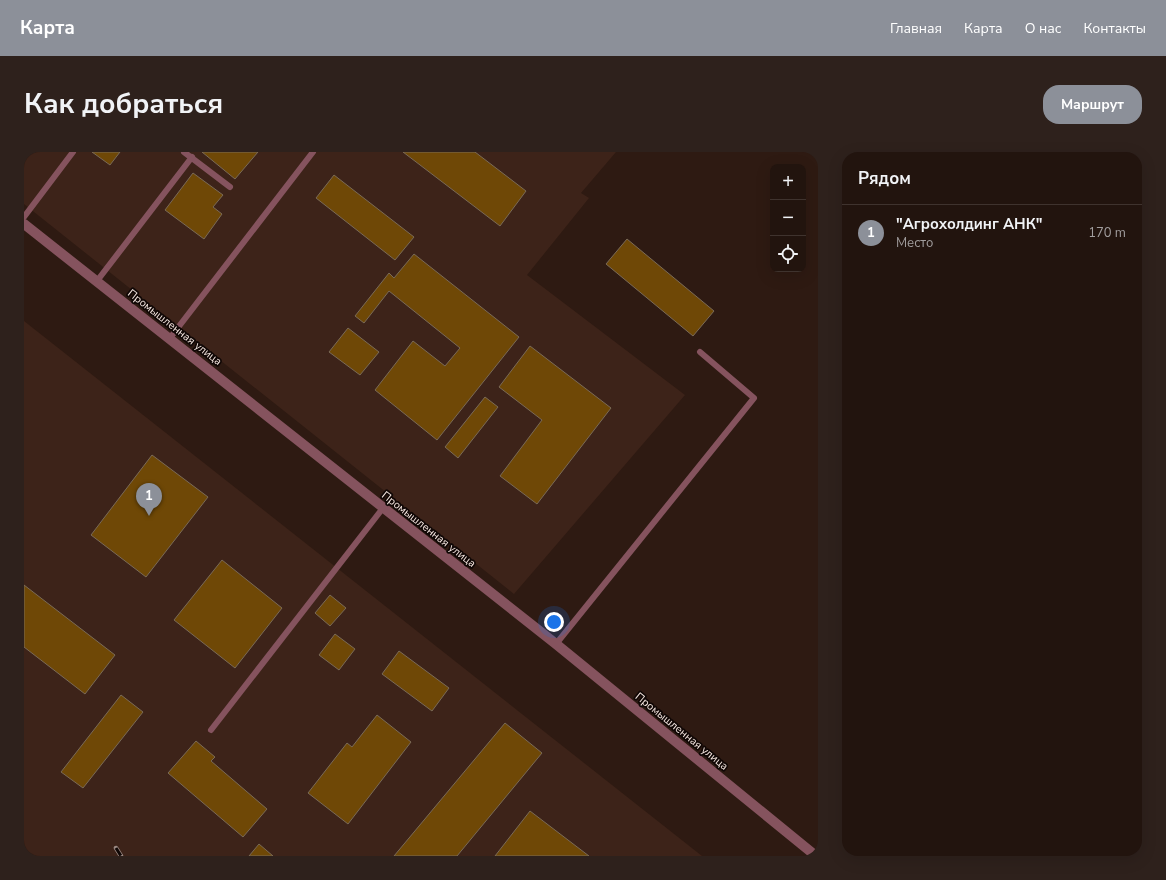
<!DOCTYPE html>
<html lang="ru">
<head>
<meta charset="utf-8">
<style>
	:root { --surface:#22140e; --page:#2e211c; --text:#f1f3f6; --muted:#a29e9e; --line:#3f332e; --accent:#8c9099 }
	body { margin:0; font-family:"Nunito Sans",sans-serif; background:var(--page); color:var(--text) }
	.controls { position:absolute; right:12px; top:12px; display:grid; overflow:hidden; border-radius:8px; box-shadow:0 4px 16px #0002 }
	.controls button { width:36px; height:36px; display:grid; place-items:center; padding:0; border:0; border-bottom:1px solid var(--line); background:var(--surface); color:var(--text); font:20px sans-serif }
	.you { position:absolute; left:530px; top:470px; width:14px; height:14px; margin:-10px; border:3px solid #fff; border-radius:50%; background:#1a73e8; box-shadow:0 0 0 6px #1a73e833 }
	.badge { display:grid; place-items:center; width:26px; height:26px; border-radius:50%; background:var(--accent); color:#fff; font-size:13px; font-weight:700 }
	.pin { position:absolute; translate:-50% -33px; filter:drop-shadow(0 1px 2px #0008) }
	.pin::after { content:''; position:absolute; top:21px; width:14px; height:12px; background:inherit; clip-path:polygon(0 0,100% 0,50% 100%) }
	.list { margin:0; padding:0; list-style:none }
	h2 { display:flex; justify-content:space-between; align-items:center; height:52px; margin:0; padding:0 16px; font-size:17px }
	h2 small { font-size:13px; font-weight:400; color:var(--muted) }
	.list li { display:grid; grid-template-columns:26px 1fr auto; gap:12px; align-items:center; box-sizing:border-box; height:56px; padding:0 16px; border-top:1px solid var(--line) }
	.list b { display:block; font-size:15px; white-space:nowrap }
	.list p { margin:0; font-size:13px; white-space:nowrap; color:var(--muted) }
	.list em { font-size:13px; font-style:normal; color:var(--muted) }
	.icon { flex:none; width:22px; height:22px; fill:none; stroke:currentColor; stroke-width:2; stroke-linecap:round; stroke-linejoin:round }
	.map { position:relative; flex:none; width:794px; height:704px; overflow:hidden; border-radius:16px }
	header { display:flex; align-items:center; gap:24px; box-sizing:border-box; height:56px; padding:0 20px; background:var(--accent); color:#fff }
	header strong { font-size:19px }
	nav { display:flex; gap:22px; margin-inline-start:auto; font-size:14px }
	.intro { display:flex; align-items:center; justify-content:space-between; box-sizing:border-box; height:96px; padding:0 24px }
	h1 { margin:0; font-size:28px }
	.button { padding:10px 18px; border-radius:16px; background:var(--accent); color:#fff; font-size:14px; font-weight:700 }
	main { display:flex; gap:24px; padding:0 24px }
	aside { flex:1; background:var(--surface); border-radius:16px; box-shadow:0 4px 16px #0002 }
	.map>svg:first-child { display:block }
	.built { fill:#3d2319 }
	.building { fill:#6f4806; stroke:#7a6a57 }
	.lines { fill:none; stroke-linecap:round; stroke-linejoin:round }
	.service { stroke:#85535e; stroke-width:6 }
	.minor { stroke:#85535e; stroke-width:10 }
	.rail-casing { stroke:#9b8983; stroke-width:4.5 }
	.rail { stroke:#100705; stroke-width:3; stroke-dasharray:9; stroke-linecap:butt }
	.labels { text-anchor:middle; stroke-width:3.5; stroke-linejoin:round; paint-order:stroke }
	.street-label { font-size:11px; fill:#f7e8e2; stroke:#100705 }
</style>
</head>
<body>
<header>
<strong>Карта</strong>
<nav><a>Главная</a><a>Карта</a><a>О нас</a><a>Контакты</a></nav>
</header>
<div class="intro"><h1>Как добраться</h1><a class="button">Маршрут</a></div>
<main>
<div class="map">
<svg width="794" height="704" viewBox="0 0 794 704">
	<rect width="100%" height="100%" fill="#2e1a12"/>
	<g class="built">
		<path d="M0,0H592L557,41L565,46L503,123L661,243L490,442L0,52Z"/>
		<path d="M0,169L678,704H0Z"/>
	</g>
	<g class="building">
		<path d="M68,0H96L86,13Z"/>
		<path d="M178,0H234L211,27Z"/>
		<path d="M379,0H451L502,39L476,74Z"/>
		<path d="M169,21L199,43L189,55L198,62L180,87L141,58Z"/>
		<path d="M310,23L390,85L371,108L292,46Z"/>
		<path d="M603,87L690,159L669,184L582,112Z"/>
		<path d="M390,102L495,185L413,288L351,238L389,189L421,214L436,196L365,139L340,171L331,164L365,121L370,126Z"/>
		<path d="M324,176L355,200L336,223L305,200Z"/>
		<path d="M506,194L587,256L513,352L476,324L518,268L475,235Z"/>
		<path d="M461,245L474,255L434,306L421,295Z"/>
		<path d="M128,303L184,345L122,425L67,383Z"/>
		<path d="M198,408L258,456L211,516L150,468Z"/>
		<path d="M0,433L91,503L61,542L0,495Z"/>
		<path d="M306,443L322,456L306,474L291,461Z"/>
		<path d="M311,482L331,497L315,518L295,503Z"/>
		<path d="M375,499L425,536L408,559L358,522Z"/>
		<path d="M97,543L119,560L59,636L37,620Z"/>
		<path d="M353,563L387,590L324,672L284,641L323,591L328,595Z"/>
		<path d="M481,571L518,601L433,704H370Z"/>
		<path d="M172,589L191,605L187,609L243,657L219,685L144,621Z"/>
		<path d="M506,659L565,704H471Z"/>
		<path d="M235,692L249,704H225Z"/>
	</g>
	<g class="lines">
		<g class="service">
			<path d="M160,0L206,35"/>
			<path d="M0,65L49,0"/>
			<path d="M73,129L168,5"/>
			<path d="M146,186L289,0"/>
			<path d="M532,492L730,246L676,200"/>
			<path d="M187,578L359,356"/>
		</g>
		<path class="minor" d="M0,72L532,492L792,704"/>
		<g class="rail-casing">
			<path id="rail" d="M92,696L97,704"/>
		</g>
		<use href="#rail" class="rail"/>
	</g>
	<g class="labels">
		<g class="street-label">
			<text transform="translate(151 175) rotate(38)" y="4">Промышленная улица</text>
			<text transform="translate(405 377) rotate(38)" y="4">Промышленная улица</text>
			<text transform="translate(658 579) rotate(39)" y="4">Промышленная улица</text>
		</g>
	</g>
</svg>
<div class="controls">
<button>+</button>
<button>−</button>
<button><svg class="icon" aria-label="locate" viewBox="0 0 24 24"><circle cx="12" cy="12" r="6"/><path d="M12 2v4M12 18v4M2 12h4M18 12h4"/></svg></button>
</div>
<div class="you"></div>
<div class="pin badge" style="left:125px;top:364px">1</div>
</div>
<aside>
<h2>Рядом<small></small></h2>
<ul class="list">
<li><span class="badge">1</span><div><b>&quot;Агрохолдинг АНК&quot;</b><p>Место</p></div><em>170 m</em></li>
</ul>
</aside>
</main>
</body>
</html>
